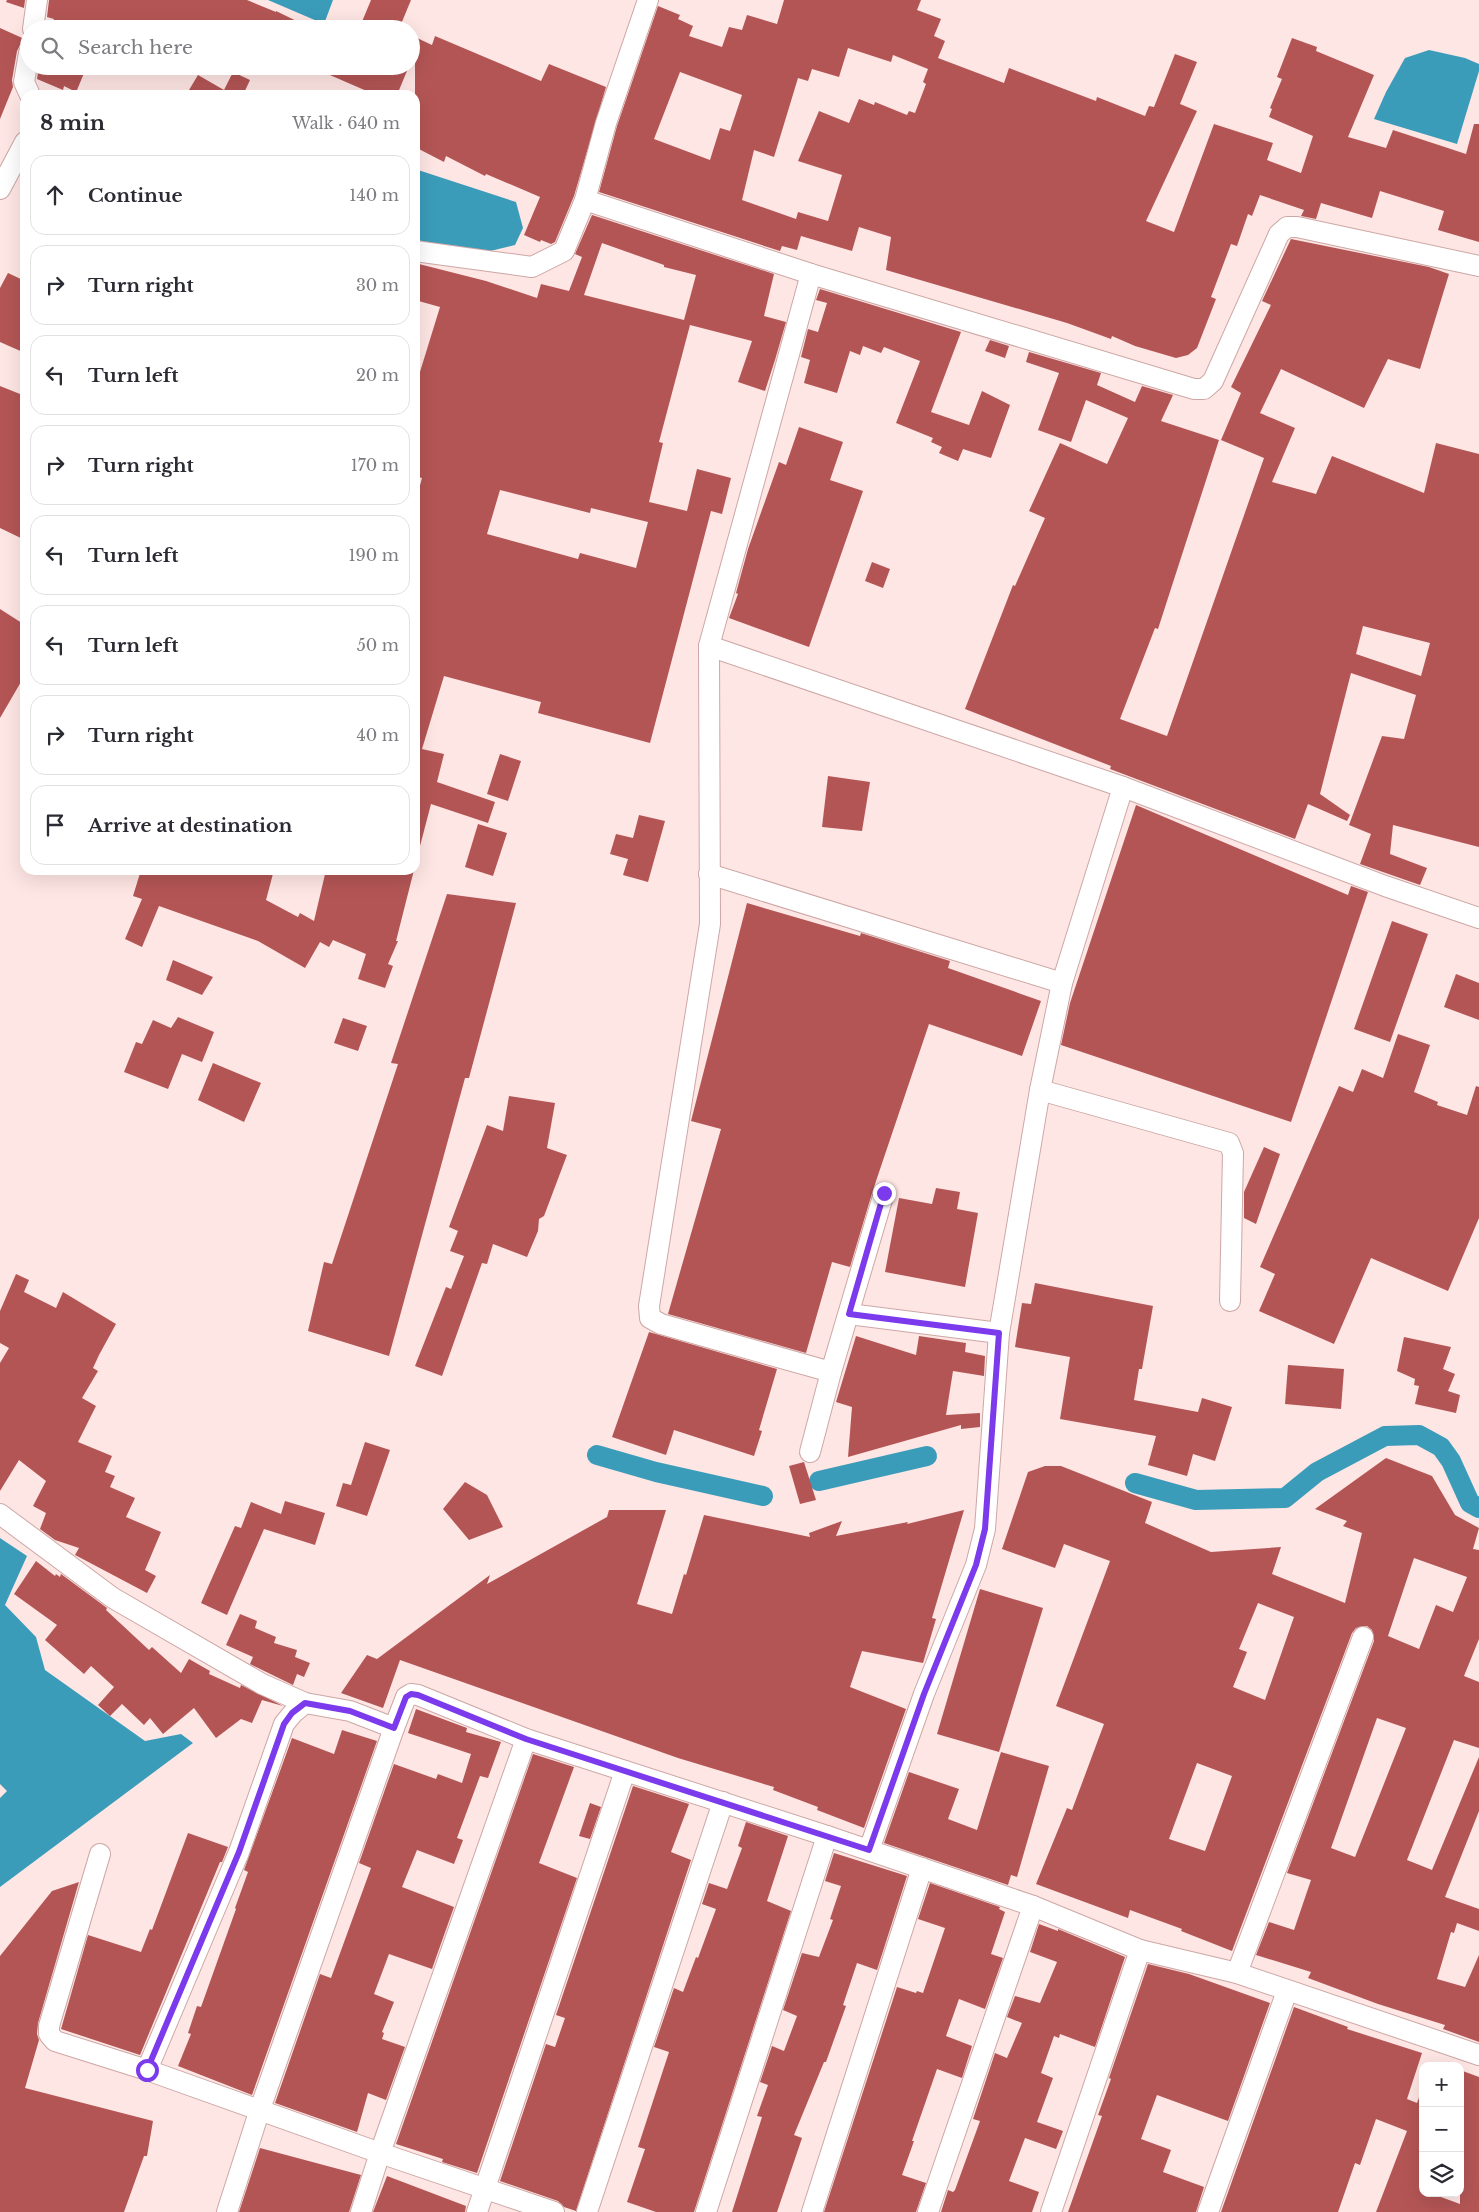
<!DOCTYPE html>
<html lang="en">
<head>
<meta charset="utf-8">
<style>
	:root { --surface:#fff; --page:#f7f7f7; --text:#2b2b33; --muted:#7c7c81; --line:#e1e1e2 }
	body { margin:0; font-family:"Libre Baskerville",serif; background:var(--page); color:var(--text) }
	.controls { position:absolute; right:15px; bottom:15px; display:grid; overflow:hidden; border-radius:10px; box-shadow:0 5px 20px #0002 }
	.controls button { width:45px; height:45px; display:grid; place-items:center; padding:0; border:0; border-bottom:1px solid var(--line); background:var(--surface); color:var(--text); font:25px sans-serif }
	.stop { position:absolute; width:15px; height:15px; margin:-11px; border:4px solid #7c3aed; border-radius:50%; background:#fff }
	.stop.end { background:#7c3aed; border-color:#fff; box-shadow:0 1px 5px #0008 }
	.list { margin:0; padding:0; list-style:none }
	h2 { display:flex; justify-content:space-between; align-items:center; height:65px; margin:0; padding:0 20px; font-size:21px }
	h2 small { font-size:16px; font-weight:400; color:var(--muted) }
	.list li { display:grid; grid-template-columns:32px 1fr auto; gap:15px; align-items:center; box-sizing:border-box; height:80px; margin:0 10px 10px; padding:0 10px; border:1px solid var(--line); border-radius:15px }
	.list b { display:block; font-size:19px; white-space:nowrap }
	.list em { font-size:16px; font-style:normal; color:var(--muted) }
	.icon { flex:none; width:28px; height:28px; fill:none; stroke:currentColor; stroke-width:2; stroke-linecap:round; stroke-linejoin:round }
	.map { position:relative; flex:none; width:1479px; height:2212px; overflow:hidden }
	.search { position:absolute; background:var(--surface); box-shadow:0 5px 20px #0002; left:20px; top:20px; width:400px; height:55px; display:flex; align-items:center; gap:12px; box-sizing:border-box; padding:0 18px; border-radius:28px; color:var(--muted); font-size:19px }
	.panel { position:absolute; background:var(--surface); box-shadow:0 5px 20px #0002; left:20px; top:90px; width:400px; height:785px; border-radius:15px }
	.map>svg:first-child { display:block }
	.water { fill:#3b9cba }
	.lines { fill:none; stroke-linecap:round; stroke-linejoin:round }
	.canal { stroke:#3b9cba; stroke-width:20 }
	.building { fill:#b45555; fill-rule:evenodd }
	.street-casing { stroke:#cda7a5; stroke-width:22 }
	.street { stroke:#fff; stroke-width:20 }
	.route { stroke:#7c3aed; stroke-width:6 }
</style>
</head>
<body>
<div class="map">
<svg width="1479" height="2212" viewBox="0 0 1479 2212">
	<rect width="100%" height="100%" fill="#fee6e4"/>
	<g class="water">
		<path d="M268,0H333L324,24Z"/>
		<path d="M1429,50L1465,58L1479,64V71L1457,144L1374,119L1386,92L1405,58Z"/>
		<path d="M415,169L516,202L523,228L515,245L486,252L415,243Z"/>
		<path d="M0,1538L27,1556L5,1605L36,1637L45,1670L145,1741L181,1734L193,1743L0,1887V1798L7,1791L0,1784Z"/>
	</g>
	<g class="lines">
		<g class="canal">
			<path d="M597,1455L656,1472L763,1496"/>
			<path d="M819,1481L927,1456"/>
			<path d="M1135,1483L1196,1500L1285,1498L1317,1472L1385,1436L1419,1435L1441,1447L1451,1461L1470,1503L1479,1508"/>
		</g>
	</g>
	<g class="building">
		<path d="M7,0H25L24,8L6,2Z"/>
		<path d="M49,0H247L276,12V11L313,29H50L54,19L47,17Z"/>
		<path d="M371,0H411L399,29H359Z"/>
		<path d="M784,0H921L917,10L941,19L934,36L945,41L938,58L1004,83L1009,68L1096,101L1097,97L1145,116L1149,106L1154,107L1175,54L1197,62L1180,104L1197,111L1146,221L1174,232L1214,124L1273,143L1267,160L1301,173L1313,136L1269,117L1272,109L1270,108L1282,79L1277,77L1292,38L1317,47L1316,51L1374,75L1348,137L1386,148L1393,130L1466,154L1474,124H1479V242L1438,230L1444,211L1380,191L1372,218L1321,203L1316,219L1301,216L1304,210L1260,195L1252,216L1248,214L1237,246L1231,244L1211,297L1216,299L1197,348L1188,355L1176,358L1135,346L1112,336L1111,339L1067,323L886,270L891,237L859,227L852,251L801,236L797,250L782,246L780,251L599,192L617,126L658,6L680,15L678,19L693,26L689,36L722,47L729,27L742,30L747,15L777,24ZM848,48L891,62L893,55L928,69L923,82L926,84L915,113L909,111L907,115L875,102L874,105L859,99L849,123L819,111L798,161L842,175L828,221L798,212L796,219L742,200L754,150L774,157L798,78L808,81L812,69L839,77ZM680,72L742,95L730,131L720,128L710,160L654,139Z"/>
		<path d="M0,28L29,41L20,45L17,51L12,80L13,87L0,119Z"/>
		<path d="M435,36L541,81L549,64L606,87L574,196L555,242L551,244L541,240L540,242L524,235L540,197L486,174L485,176L446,156L444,162L415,147V37L432,45Z"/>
		<path d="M39,66H87L77,90L74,91L64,86L63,90L37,79Z"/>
		<path d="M309,66H409L397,95H376Z"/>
		<path d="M233,72L250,80L243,95H186L198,75L224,90Z"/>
		<path d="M592,215L774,274L764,316L786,322L775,360L765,391L738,382L752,341L690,325L659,442L663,443L649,502L687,511L697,469L731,478L722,514L711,511L650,743L538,713L541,702L444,676L422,749L444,754L437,782L495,802L488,823L431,804L420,846L415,845V504L422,478L415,476V388L440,307L415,300V263L486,281L537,298L541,284L569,291L582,257L575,254ZM602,243L664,265V267L696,275L684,320L584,295ZM500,490L590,513L591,508L648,522L636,568L580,553L578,559L487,534Z"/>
		<path d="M1291,239L1429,267L1449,274L1420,369L1388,359L1364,408L1281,369L1260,413L1295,428L1272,482L1316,494L1332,456L1424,493L1436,443L1479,454V847L1393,825L1390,854L1427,868L1420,885L1360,864L1371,834L1349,825L1382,736L1404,739L1416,695L1351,673L1320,794L1350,815L1347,821L1308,804L1295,839L1110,769L1111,766L965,709L1013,585L1015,586L1045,518L1029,511L1060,443L1107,464L1128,418L1086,400L1071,442L1038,430L1059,373L1026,362L1029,352L1101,373L1097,385L1135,402L1142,386L1173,395L1161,421L1219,440L1158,629L1155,628L1120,719L1167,736L1264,458L1221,440L1241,393L1231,387L1271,305L1262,301ZM1363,626L1430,643L1421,676L1356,654Z"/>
		<path d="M8,273L25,281V353L0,342V288Z"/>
		<path d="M820,289L961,332L931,412L969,425L982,391L1010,405L991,458L963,449L958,461L939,453L942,447L931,442L933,438L896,423L920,361L884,347L881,353L863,346L860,355L850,351L837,393L804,383L810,360L801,357L808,329L818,332L827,303L816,300Z"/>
		<path d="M990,340L1009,346L1005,358L985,351Z"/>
		<path d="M0,386L25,396V540L0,528Z"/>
		<path d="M799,427L843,442L830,480L863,491L809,647L729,618L738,594L736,593L748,549L779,462L786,465Z"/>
		<path d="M872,562L890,569L883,588L865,581Z"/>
		<path d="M0,609L25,625V675L0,718Z"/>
		<path d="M500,754L521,761L508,801L487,794Z"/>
		<path d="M828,776L870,782L862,831L822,827Z"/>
		<path d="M1136,805L1348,895L1351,886L1368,892L1291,1122L1061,1045L1070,1003Z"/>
		<path d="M639,815L665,821L648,882L623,875L628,859L610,854L616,834L633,838Z"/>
		<path d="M478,824L507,833L493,876L465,867Z"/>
		<path d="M141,870H274L266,900L298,917L300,913L314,921L326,870H414L396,941H398L388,964L393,966L385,988L358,979L366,954L333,940L329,947L320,942L305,968L258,941L159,906L142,947L125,939L142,899L133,896Z"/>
		<path d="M447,894L516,903L469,1078H465L389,1356L308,1331L324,1262L332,1264L398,1064L391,1063Z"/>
		<path d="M747,903L860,936L861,933L950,961L948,968L1041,1001L1022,1056L929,1024L873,1190L850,1267L832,1262L806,1353L668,1314L721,1129L691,1121Z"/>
		<path d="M1392,921L1428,934L1390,1042L1354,1029Z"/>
		<path d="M173,960L213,977L202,995L166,980Z"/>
		<path d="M1456,974L1479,983V1020L1444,1007Z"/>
		<path d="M178,1017L214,1032L202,1062L182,1054L168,1089L124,1072L136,1042L142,1044L153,1020L171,1028Z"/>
		<path d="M343,1018L367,1026L358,1051L334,1043Z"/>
		<path d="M1398,1034L1430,1045L1414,1092L1438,1102L1437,1105L1467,1115L1476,1086L1479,1087V1218L1448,1291L1371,1258L1334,1344L1259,1311L1275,1274L1260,1267L1339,1086L1353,1092L1362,1069L1383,1078Z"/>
		<path d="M213,1063L261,1083L244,1122L198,1100Z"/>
		<path d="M509,1096L555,1103L547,1148L567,1155L544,1216L539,1219L538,1231L527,1257L493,1244L487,1264L482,1263L442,1376L415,1366L446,1287L451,1289L464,1256L450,1251L458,1231L449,1227L487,1125L503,1131Z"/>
		<path d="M1264,1147L1280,1154L1256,1224L1244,1218V1192Z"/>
		<path d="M936,1188L960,1192L957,1209L978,1213L965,1287L885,1272L899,1198L932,1204Z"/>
		<path d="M16,1274L29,1280L24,1292L56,1308L63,1292L116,1324L99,1355L93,1368L98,1371L82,1398L96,1406L78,1442L112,1456L105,1472L115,1476L110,1487L135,1498L126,1517L161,1532L145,1570L156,1576L147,1593L77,1556L75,1555L79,1548L55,1540L40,1529L46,1513L33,1506L46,1481L19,1460L0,1491V1363L9,1348L0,1343V1311Z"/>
		<path d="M1035,1283L1153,1306L1142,1369H1139L1134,1400L1198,1412L1202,1398L1232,1407L1215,1461L1193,1454L1187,1476L1148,1465L1156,1436L1060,1419L1070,1357L1015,1347L1022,1303L1031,1304Z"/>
		<path d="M649,1332L777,1369L759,1430L762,1431L754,1456L674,1430L666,1455L612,1437Z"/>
		<path d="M856,1336L916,1355L919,1336L966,1343L965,1352L985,1356L984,1376L953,1371L946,1415L980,1413V1427L961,1429V1425L848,1457L852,1407L836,1402Z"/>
		<path d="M1404,1337L1451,1347L1443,1369L1455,1374L1448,1391L1460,1395L1456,1413L1415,1404L1419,1386L1414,1385L1415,1379L1397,1371Z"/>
		<path d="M1288,1365L1344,1369L1341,1409L1285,1404Z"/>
		<path d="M365,1442L390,1450L367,1516L336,1506L343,1483L351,1485Z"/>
		<path d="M1386,1458L1432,1476L1455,1515L1479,1528L1473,1549L1479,1550V1639L1464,1676L1479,1682V1748L1454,1740L1407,1860L1432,1870L1479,1757V1811L1445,1897L1479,1909V1931L1457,1923L1454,1933L1451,1932L1437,1979L1465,1987L1479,1955V2042L1443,2029L1445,2025L1378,2004L1308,1978L1311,1972L1256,1955L1269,1922L1294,1930L1311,1880L1287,1873L1374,1641L1372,1630L1367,1626L1356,1628L1352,1633L1232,1951L1181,1931L1182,1929L1130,1910L1128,1918L1036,1884L1067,1808L1072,1810L1104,1724L1056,1706L1110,1561L1064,1544L1055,1568L1002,1549L1028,1472L1045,1466H1061L1152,1502L1145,1523L1211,1552L1281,1547L1272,1574L1345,1603L1362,1533L1343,1526L1347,1521L1315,1509ZM1414,1558L1467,1577L1453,1612L1436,1605L1419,1649L1388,1636ZM1258,1603L1294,1617L1265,1700L1233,1687L1247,1652L1239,1649ZM1377,1718L1406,1728L1355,1857L1331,1848ZM1197,1763L1232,1776L1205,1851L1169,1839Z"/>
		<path d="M804,1462L816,1500L800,1504L789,1466Z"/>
		<path d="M465,1482L487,1495L503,1527L469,1540L443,1509Z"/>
		<path d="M285,1501L325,1513L315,1545L264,1529L227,1615L201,1603L235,1526L241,1528L251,1502L281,1514Z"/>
		<path d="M609,1510H666L637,1604L672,1614L684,1574L686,1575L704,1515L810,1537L809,1533L842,1521L836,1536L908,1522L907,1524L964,1510L932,1618L936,1619L923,1663L862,1651L850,1687L906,1709L864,1828L817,1810L818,1807L773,1790L774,1787L678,1758L400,1660L383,1708L341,1693L367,1655L377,1659L490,1575L487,1584L607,1517Z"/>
		<path d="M36,1561L55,1576L56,1574L60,1577L61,1574L107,1608L106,1610L149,1650L152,1647L181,1673L189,1659L210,1671L209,1674L240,1688L241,1685L283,1706L262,1700L252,1723L241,1719L216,1738L194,1708L163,1734L150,1718L144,1725L122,1704L110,1716L98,1705L114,1687L91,1666L84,1674L45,1640L57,1625L14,1594Z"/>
		<path d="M980,1589L1043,1608L999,1752L937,1734Z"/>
		<path d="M240,1614L257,1621L255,1628L276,1637L274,1643L297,1650L295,1657L310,1663L304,1677L297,1674L293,1685L250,1664L253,1657L226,1645Z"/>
		<path d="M416,1709L467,1728L466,1732L501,1742L488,1778L480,1776L457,1838L463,1840L454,1864L417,1850L402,1887L454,1907L432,1969L389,1954L374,1994L394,2002L382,2032L384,2033L382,2039L405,2047L386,2100L368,2093L357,2132L275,2103L320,1974L331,1978L371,1868L359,1863L394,1764L436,1779L438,1774L462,1783L471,1754L408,1733Z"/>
		<path d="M342,1730L377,1741L252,2095L178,2066L191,2034L188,2033L197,2006L201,2007L236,1909L235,1908L248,1872L244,1870L292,1738L334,1754Z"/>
		<path d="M1001,1752L1049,1766L1017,1877L1011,1875L1008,1885L884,1843L909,1772L959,1789L948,1819L977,1830Z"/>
		<path d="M533,1754L574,1767L539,1863L577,1878L477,2173L442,2162L443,2159L396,2144Z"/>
		<path d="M633,1786L689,1804L671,1852L691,1860L576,2211L564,2207L558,2201L500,2181L546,2044L555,2047L565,2018L556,2015Z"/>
		<path d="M590,1803L601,1807L590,1839L579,1836Z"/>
		<path d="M746,1822L788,1836L767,1901L791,1911L694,2212H656L627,2202L645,2149L638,2147L669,2052L654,2047L674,1988L683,1992L696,1957L698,1958L716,1909L702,1904L709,1883L727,1889L742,1848L738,1846Z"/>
		<path d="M188,1833L228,1847L222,1862H220L140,2055L61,2029L88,1935L141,1952L150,1929L152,1930Z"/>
		<path d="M834,1853L907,1876L877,1970L857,1963L843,2005L846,2006L826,2062H824L794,2135L802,2138L777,2212H732L762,2117L757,2116L768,2085L760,2082L772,2046L784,2051L797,2016L783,2010L802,1953L819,1957L833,1920L830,1919L841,1886L825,1881Z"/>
		<path d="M79,1882L38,2023L37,2034L39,2040L25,2088L153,2121L147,2156H144L124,2212H0V1956L52,1891Z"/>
		<path d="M930,1883L1000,1907L999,1909L1005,1912L991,1954L1003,1958L985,2009L959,1999L946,2036L972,2046L962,2078L937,2069L912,2141H914L902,2175L926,2183L916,2212H824L897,1987L916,1993L917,1991L923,1993L945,1928L918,1919Z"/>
		<path d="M1039,1924L1058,1931V1929L1125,1957L1095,2047L1060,2034L1059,2038L1054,2036L1041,2073L1053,2078L1037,2122L1063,2131L1056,2149L1025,2138L1009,2181L1039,2192L1032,2212H941L948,2190L953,2192L955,2190L980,2121L973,2119L995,2053L1007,2058L1022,2023L1007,2017L1015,1996L1040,2003L1057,1962L1030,1952Z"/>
		<path d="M1148,1964L1189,1974L1270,2003L1228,2121L1157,2095L1141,2139L1171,2150L1163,2172L1204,2187L1196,2212H1068L1102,2116L1098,2115L1111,2079L1109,2078Z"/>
		<path d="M1294,2007L1348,2027L1347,2029L1422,2053L1407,2099L1417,2103L1421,2092L1423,2093V2193H1430L1460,2204V2070L1479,2077V2212H1376L1407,2131L1376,2119L1360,2165L1355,2163L1338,2212H1221Z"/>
		<path d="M260,2148L361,2175L349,2212H239Z"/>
		<path d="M387,2176L466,2206L465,2212H373Z"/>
	</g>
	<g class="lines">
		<g class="street-casing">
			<g id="street">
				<path d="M33,29L37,0"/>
				<path d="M29,53L24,82L30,95"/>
				<path d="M0,189L25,142"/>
				<path d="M585,200L811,274L1194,389H1204L1213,381L1279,234L1287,227H1297L1479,266"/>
				<path d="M415,251L532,267L564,251L585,200L606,123L648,0"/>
				<path d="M811,274L709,646L710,924L649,1306L650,1318L661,1324L831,1372L884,1193"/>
				<path d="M709,646L1123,787L1385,886L1479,918"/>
				<path d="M709,874L1062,983"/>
				<path d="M1040,1090L1229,1143L1233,1153L1230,1301"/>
				<path d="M849,1314L999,1333L1040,1090L1062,983L1123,787"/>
				<path d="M810,1452L831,1372"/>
				<path d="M0,1514L113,1598L262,1684L305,1703L350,1711L394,1728L406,1697L411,1694L418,1695L526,1739L827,1836L1033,1906L1140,1950L1237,1973L1479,2055"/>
				<path d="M869,1850L924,1694L976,1565L985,1529L999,1333"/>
				<path d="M100,1854L49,2026V2034L55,2041L147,2070L380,2153L554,2212"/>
				<path d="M1237,1973L1363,1637"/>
				<path d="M147,2070L239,1852L284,1724L293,1713L305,1703"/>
				<path d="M227,2212L260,2109L394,1728"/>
				<path d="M361,2212L380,2153L526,1739"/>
				<path d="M477,2212L625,1771"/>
				<path d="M587,2212L723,1802"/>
				<path d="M706,2212L827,1836"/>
				<path d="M812,2212L922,1868"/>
				<path d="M928,2212L1033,1906"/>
				<path d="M1051,2212L1140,1950"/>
				<path d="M1208,2212L1287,1991"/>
			</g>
		</g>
		<use href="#street" class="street"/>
	</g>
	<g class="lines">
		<path class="route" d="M147,2070L239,1852L284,1724L292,1713L305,1703L350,1711L394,1728L406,1697L411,1694L418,1695L526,1739L869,1850L924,1694L976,1565L985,1529L999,1333L849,1314L884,1193"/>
	</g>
</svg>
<div class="controls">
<button>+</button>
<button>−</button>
<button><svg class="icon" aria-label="layers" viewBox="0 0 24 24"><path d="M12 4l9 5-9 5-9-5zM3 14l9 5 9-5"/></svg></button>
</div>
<div class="stop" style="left:147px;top:2070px"></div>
<div class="stop end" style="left:884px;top:1193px"></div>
<div class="search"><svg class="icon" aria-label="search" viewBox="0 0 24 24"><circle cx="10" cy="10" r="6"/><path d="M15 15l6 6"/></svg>Search here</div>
<section class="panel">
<h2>8 min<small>Walk · 640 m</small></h2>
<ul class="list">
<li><svg class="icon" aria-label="ahead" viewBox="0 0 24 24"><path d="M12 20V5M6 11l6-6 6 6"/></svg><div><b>Continue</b></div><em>140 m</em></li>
<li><svg class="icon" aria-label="right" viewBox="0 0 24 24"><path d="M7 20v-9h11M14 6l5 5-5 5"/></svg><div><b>Turn right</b></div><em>30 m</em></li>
<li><svg class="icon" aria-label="left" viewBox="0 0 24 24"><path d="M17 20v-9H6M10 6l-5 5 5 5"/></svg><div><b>Turn left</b></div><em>20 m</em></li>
<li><svg class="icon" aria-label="right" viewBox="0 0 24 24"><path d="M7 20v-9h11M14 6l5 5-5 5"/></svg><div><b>Turn right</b></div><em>170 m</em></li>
<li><svg class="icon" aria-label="left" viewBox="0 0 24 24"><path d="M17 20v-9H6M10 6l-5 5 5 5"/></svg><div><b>Turn left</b></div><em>190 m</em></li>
<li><svg class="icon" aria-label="left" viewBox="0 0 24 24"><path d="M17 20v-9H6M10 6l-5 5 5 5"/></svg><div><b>Turn left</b></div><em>50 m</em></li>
<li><svg class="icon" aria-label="right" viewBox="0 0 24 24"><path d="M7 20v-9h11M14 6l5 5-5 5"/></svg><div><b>Turn right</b></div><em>40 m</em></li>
<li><svg class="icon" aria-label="arrive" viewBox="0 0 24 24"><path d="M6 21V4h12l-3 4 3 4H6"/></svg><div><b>Arrive at destination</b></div></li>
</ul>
</section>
</div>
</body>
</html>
